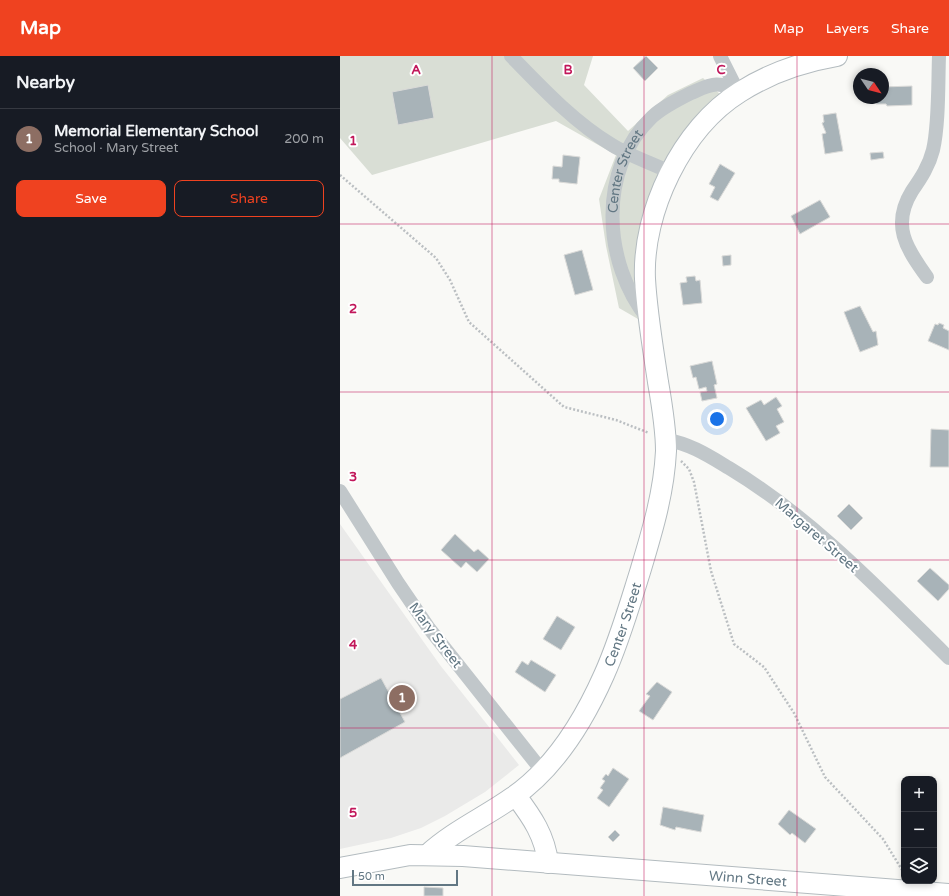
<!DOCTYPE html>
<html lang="en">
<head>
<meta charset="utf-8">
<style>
	:root { --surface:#171b24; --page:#20242c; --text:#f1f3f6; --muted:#9ea1a6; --line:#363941; --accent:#ef4220 }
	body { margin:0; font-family:"Varela Round",sans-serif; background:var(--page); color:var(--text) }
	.controls { position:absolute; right:12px; bottom:12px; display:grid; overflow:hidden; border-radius:8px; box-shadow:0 2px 6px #0003 }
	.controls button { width:36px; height:36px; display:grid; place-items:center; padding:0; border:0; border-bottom:1px solid var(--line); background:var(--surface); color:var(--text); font:20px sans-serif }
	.compass { position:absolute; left:513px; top:12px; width:36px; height:36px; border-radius:50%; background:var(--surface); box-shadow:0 2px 6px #0003; rotate:125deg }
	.scale { position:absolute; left:12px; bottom:10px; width:106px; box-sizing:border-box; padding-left:4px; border:2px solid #627783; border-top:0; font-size:11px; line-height:14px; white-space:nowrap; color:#627783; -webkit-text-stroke:3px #fff; paint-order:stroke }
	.you { position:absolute; left:377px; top:363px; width:14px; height:14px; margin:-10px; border:3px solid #fff; border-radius:50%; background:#1a73e8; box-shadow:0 0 0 6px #1a73e833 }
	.badge { display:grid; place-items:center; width:26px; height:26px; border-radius:50%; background:var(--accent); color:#fff; font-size:13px; font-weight:700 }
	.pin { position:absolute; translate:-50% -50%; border:2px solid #fff; box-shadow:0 1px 4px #0006 }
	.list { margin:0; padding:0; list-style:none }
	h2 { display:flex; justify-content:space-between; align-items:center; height:52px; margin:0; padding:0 16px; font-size:17px }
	h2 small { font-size:13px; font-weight:400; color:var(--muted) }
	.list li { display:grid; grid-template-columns:26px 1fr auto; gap:12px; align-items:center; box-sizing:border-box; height:60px; padding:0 16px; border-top:1px solid var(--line) }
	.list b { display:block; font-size:15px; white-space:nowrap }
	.list p { margin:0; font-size:13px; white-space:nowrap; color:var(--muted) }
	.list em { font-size:13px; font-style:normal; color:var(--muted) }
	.actions { display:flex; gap:8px; padding:12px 16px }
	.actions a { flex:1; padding:9px 0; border:1px solid var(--accent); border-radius:8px; text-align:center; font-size:14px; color:var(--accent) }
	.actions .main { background:var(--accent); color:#fff }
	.icon { flex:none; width:22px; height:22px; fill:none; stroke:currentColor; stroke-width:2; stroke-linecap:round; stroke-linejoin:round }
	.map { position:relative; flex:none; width:609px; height:840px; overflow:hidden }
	header { display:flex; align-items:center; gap:24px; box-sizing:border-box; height:56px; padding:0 20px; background:var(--accent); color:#fff }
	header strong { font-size:19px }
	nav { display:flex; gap:22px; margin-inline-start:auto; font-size:14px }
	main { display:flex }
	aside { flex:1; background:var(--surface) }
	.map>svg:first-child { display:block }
	.built { fill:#eaeae9 }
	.green { fill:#d9ded5 }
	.building { fill:#a8b3b8; stroke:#dadad8 }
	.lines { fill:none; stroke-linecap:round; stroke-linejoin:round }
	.secondary-casing { stroke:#b3bbbf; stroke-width:22 }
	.path { stroke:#bbbfc2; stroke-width:2.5; stroke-dasharray:2 2; stroke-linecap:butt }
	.minor { stroke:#c1c7ca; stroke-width:14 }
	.secondary { stroke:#fff; stroke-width:20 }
	.grid { fill:none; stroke:#c2185b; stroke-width:1; stroke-opacity:0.55 }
	.labels { text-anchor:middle; stroke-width:4; stroke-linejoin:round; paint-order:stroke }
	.street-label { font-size:14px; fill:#627783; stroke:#fff }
	.grid-label { font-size:13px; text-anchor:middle; font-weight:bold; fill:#c2185b; stroke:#fff; stroke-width:4; stroke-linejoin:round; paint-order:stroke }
</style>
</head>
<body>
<header>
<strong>Map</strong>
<nav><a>Map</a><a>Layers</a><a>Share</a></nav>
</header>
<main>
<aside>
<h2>Nearby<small></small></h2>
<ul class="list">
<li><span class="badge" style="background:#8d6e63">1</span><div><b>Memorial Elementary School</b><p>School · Mary Street</p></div><em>200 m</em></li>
</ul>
<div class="actions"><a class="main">Save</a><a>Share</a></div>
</aside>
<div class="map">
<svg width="609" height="840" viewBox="0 0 609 840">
	<rect width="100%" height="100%" fill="#f9f9f6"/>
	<path class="built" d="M0,468L100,609L179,709L145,736L105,760L81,772L51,782L0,793Z"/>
	<path class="green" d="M0,0H253L244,29L288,75L328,39L363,22L383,41L343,82L296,240L298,263L279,252L266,190L259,143L276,99L216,65L32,119L0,82Z"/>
	<g class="building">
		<path d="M306,0L318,12L305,25L293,12Z"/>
		<path d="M88,29L94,62L58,69L52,36Z"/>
		<path d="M572,30V49L547,50L546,48H536V42H543V31Z"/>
		<path d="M496,57L503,95L485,98L482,78L486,77L482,67L484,66L483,59Z"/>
		<path d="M543,96L544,102L531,104L530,97Z"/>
		<path d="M223,99L240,101L237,128L219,126V123H212L213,110L222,111Z"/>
		<path d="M380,108L395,117L378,145L370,141L375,131L369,128Z"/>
		<path d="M480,144L490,161L460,178L451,160Z"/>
		<path d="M242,194L253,234L235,239L224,199Z"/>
		<path d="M391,199V209L383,210L382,200Z"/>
		<path d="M355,220L356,225L360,224L362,247L343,249L340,227L347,226L346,221Z"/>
		<path d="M520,250L533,276L536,275L538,289L520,296L504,256Z"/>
		<path d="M599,267L604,269L603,272L609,275V294L588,285L595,268L598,269Z"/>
		<path d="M372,305L377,328L374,329L377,342L362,345L360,336L367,335L366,331L359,333L356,321L353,322L350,310Z"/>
		<path d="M436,341L442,350L437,353L444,366L436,370L440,377L426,385L406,352L421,344L424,349Z"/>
		<path d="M591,373L609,374V411H590Z"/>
		<path d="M509,448L523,462L511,474L497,460Z"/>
		<path d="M115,478L134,496L138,493L149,503L137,516L126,506L121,512L101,494Z"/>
		<path d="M590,512L609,529V533L598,545L577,525Z"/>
		<path d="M217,560L235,571L221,594L203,583Z"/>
		<path d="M191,604L216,619L205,636L175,616L182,605L188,609Z"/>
		<path d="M41,622L65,666L0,702V643Z"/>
		<path d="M317,626L332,636L313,664L299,655L310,640L306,638Z"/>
		<path d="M273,712L289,723L269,751L257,742L263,734L260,732L265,725L262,723L266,718L268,720Z"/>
		<path d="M323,751L364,759L361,776L336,771L335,774L320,769Z"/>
		<path d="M449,754L476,773L465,787L452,777L450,779L438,768Z"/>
		<path d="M275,774L280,779L273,786L268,781Z"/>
		<path d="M84,831L103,832V840H84Z"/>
	</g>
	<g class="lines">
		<g class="secondary-casing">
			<g id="secondary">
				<path d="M176,740C192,761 205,780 208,807"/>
				<path id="s2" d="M87,799C113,775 145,761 173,741C215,712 244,664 264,619C279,586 289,551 300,516C312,476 324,437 326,395C326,372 322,349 318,326C313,292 307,258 305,223C302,156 342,72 400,36C430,17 462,6 497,0"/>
				<path id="s3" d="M0,812L70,799L123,800L609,838"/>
			</g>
		</g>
		<g class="path">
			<path d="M0,119L96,202L110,224L129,266L224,351L276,364L309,377"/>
			<path d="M341,405L349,413L354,426L371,515L394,588L424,611L454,657L485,721L543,783L564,817"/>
		</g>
		<g class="minor">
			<path d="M171,0C202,32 234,66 272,89C290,100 311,107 330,116"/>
			<path d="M380,0L398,36"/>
			<path d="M587,221C566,192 551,169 572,135C581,122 589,110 593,94C599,68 598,28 599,0"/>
			<path id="s1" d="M308,263C263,208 257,113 312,61C323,51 337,44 351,37C370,29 379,23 398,37"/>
			<path d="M326,384C349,387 369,400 389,412C472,462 540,534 609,602"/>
			<path d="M0,435L58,527L88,571L203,716"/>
		</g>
		<use href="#secondary" class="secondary"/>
	</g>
	<path class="grid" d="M152,0V840M304,0V840M457,0V840M0,168H609M0,336H609M0,504H609M0,672H609"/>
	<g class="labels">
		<g class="street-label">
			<text dy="5" stroke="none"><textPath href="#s1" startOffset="158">Center Street</textPath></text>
			<text transform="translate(477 479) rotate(41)" y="5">Margaret Street</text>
			<text dy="5" stroke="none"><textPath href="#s2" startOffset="312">Center Street</textPath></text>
			<text transform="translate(96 579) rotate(53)" y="5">Mary Street</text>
			<text dy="5" stroke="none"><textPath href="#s3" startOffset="410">Winn Street</textPath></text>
		</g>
	</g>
	<g class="grid-label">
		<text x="76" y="18">A</text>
		<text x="228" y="18">B</text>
		<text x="381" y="18">C</text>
		<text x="13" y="89">1</text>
		<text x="13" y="257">2</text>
		<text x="13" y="425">3</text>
		<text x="13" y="593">4</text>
		<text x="13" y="761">5</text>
	</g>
</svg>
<div class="controls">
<button>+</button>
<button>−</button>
<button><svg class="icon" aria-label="layers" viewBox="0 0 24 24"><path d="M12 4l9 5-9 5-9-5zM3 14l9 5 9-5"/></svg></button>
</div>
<svg class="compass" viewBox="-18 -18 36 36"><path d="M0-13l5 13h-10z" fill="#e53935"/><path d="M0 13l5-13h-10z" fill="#9ea1a6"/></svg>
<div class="scale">50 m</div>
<div class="you"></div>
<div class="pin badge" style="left:62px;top:642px;background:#8d6e63">1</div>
</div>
</main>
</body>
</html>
